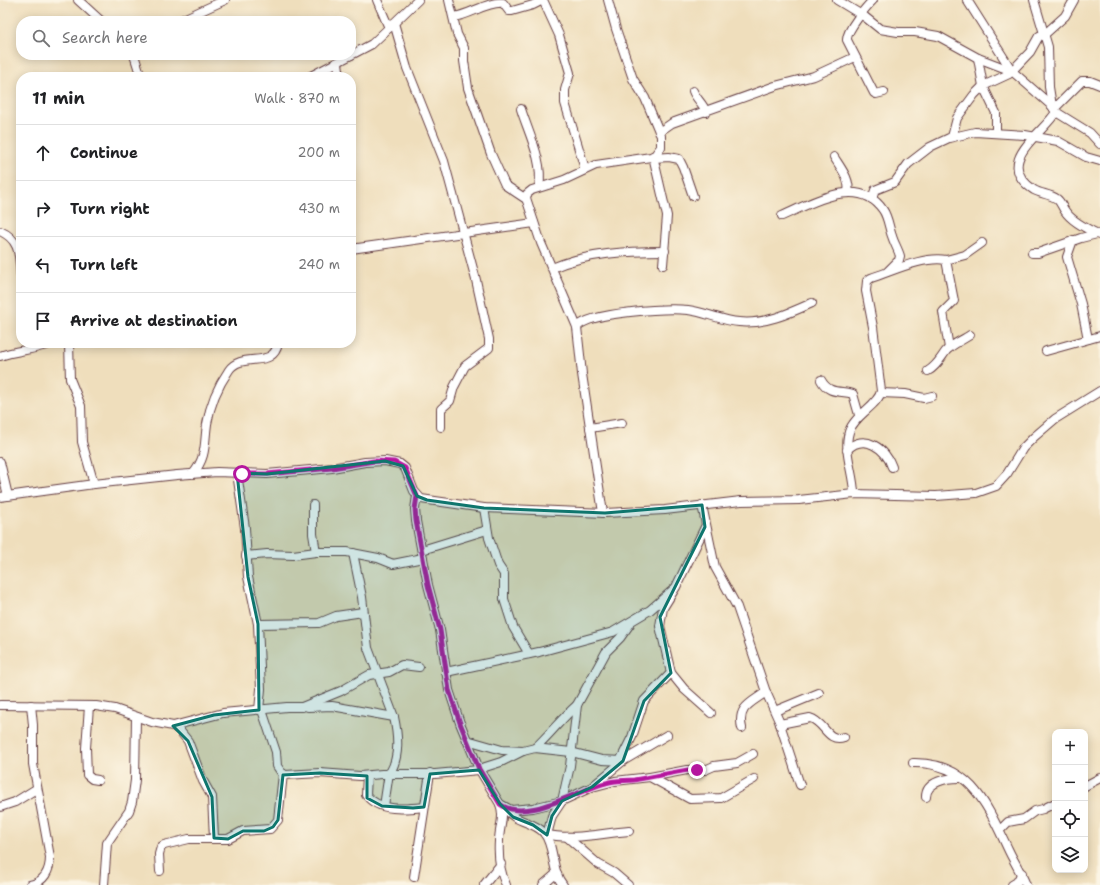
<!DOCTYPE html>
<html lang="en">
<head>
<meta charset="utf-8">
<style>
	:root { --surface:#fff; --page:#f2f2f2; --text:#202124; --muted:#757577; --line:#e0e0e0 }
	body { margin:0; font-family:"Shantell Sans",sans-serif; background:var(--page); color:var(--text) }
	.controls { position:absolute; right:12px; bottom:12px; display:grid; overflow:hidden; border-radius:8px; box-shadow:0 2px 10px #0003 }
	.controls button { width:36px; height:36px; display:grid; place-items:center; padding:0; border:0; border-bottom:1px solid var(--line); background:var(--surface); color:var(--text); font:20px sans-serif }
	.stop { position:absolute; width:12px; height:12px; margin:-9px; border:3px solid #b5179e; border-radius:50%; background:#fff }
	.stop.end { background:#b5179e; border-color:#fff; box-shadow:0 1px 4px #0008 }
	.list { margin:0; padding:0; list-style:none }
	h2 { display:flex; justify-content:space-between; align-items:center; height:52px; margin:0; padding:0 16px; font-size:17px }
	h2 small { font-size:13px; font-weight:400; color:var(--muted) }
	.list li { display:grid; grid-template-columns:26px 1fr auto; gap:12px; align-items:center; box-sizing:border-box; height:56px; padding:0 16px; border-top:1px solid var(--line) }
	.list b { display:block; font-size:15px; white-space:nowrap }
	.list em { font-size:13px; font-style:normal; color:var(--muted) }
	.icon { flex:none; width:22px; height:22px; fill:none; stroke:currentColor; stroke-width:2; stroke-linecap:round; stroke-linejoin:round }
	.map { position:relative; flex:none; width:1100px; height:885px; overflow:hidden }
	.search { position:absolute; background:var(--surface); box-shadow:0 2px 10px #0003; left:16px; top:16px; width:340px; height:44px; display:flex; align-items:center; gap:10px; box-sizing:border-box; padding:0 14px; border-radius:16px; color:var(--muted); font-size:15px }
	.panel { position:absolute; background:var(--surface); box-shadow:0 2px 10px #0003; left:16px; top:72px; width:340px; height:276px; border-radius:16px }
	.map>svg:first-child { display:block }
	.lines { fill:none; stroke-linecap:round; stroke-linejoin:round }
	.minor-casing { stroke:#633c41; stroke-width:10 }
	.minor { stroke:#fff; stroke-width:8 }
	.route { stroke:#b5179e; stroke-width:5 }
	.marked { fill:#0f766e; fill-opacity:0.2; stroke:#0f766e; stroke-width:3; stroke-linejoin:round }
</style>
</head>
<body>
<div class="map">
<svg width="1100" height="885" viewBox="0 0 1100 885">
	<rect width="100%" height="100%" fill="#fcf5e5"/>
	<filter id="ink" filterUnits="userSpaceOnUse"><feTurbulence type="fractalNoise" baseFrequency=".025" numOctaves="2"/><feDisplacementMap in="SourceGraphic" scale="8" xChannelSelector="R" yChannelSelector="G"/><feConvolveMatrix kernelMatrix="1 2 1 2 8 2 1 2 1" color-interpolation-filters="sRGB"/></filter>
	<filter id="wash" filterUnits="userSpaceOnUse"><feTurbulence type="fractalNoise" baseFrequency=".012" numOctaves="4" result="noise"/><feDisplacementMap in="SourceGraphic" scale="16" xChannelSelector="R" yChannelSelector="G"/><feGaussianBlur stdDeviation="0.9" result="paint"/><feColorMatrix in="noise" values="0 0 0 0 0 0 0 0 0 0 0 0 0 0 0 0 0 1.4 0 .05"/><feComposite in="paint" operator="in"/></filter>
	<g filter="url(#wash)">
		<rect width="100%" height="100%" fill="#efdebc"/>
	</g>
	<g filter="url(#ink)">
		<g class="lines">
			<g class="minor-casing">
				<g id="minor">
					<path d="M78,0L101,21"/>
					<path d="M377,0L389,28"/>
					<path d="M449,0L457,34L464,48V61L468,88L491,154L505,185L526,199"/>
					<path d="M837,0L865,17L880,29L898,32H915L938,36L978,58L1012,71L1052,106"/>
					<path d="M873,0C866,7 846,31 847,40L874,93L876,94L884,92"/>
					<path d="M967,0L1012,71"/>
					<path d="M1034,0L1048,47L1049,87L1052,106L1056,112L1090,133L1100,144"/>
					<path d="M454,17C470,15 488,1 503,3L509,11H512L533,5L543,0L559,35L570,73L565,90V103L585,169"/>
					<path d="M179,21L225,0"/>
					<path d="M394,23L407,68L444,161L476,280L489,339V348L465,366L454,387L450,401L441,409V427"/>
					<path d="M134,55L141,77"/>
					<path d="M351,55L372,44L418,0"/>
					<path d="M978,58L983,86L996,113V133"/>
					<path d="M338,63L340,77"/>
					<path d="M309,77L351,55"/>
					<path d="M693,91C696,99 703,103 706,112"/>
					<path d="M521,109C528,132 544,162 539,187"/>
					<path d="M1054,109L1082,81H1090L1100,85"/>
					<path d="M1056,112C1042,135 992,162 1034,190C1041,194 1050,194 1057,199C1061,202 1062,207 1065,211C1072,222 1089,230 1100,235"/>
					<path d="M659,132L672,123L775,86L814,76L855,57"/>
					<path d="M952,137L957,118L974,95L983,86L1009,74L1030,52L1039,36L1045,34L1065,16L1074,0"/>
					<path d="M653,156L667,216L663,265"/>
					<path d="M834,157C840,167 851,180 848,192"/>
					<path d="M654,158L669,157L679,159L683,167L693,196"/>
					<path d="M872,199L875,190L895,182L908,164L930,147L949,138L975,132L1025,135L1058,141L1086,157L1100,161"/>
					<path d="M782,216C810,204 859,174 883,210C888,217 889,228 892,236C894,243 898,249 900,256L899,260L888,271"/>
					<path d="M0,231C21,240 19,256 21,277"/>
					<path d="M1073,240L1067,257L1081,304L1088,339"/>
					<path d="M351,249L534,223"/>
					<path d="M1032,253H1038L1081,238L1097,234"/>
					<path d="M946,260L965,255L982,243"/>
					<path d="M552,268C587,253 627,251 665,251"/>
					<path d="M577,327C590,312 668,308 688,310C705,312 722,321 739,322C764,325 790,313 812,303"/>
					<path d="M69,343L70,379L81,406L82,442L94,484"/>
					<path d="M1046,351L1100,336"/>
					<path d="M0,356C17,350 35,350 52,343"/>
					<path d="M928,371C937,366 940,359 946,351C952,344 963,340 970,335"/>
					<path d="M821,380C829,395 841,390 853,394L859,415"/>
					<path d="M881,393L905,394L924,398L932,396"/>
					<path d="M590,428L622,423"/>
					<path d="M847,450C864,432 886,449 892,467"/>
					<path d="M0,462L8,496"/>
					<path d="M237,473L245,528L248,577L258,624L261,689L259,710"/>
					<path d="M193,474C207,456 204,445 207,424C210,405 218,386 229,370C242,351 274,370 278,343"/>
					<path d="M854,494C854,474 843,452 849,432C854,415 879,405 881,391L873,327L866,291L867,281L871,278C893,271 923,256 946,260L954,301L943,312L949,348"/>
					<path d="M417,496L415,509L416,521L428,585L440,630L449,690L460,723L479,769L500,804L511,810L533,808L562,801L592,787L615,781L650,777L690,799L721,798L754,779"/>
					<path d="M0,497L94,484L177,475L217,472L267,474L332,468L365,462L385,461L400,464L405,468L414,491L421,499L484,508L605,513L665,510L741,501L799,500L854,494L936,496L976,493L996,486L1007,474L1023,448L1034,437L1055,419L1100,391"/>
					<path d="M313,505V534L316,552"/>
					<path d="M702,505L715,567L737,607L766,692L779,721L800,785"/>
					<path d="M484,508L489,538L498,565L504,574V599L513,627L529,654"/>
					<path d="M603,513L582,374L577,327L541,243L526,198L527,194L532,190L564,180L596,165L651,157L655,155L661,147V136L645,98L633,79L616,29L608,0"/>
					<path d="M705,527L676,587L663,608L660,626L671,673L684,689L711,713"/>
					<path d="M422,550L487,530"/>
					<path d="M353,553L362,597L368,648L394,717C398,736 400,756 390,773"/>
					<path d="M246,556L267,554L293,555L316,552H347L378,558L393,564L423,558"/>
					<path d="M258,624L319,623L336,616L363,612"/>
					<path d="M446,672L539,652L613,632L650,610L674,589"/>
					<path d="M0,705L96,706L115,709L152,722L173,726L180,731L188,741L203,781L212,797L214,838"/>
					<path d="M89,706L86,748L87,775L92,779L98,780"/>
					<path d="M308,707L332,706L394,717"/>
					<path d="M262,710L276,752L277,766L281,772L285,775L320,773L360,776L382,774H435L479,770"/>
					<path d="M775,711L819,693"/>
					<path d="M780,724L810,718C825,722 827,743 844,737"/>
					<path d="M173,726L223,713L287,707H302L341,691L369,675L389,672L402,665L419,667"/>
					<path d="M742,728C737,707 751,703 766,692"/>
					<path d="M467,740L502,750L523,751"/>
					<path d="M535,748C550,734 562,718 577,705"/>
					<path d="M620,761L632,737L644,701L671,673"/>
					<path d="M913,763C970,762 987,805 1008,849C1014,862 1021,872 1026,885"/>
					<path d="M479,769L501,762L523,751L535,748L571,752L602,760L623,761"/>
					<path d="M367,776L366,795C379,812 406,809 424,807"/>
					<path d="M650,777L687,770H705L714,766L737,763L753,754"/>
					<path d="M594,785L623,761L667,735"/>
					<path d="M1085,786L1100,778"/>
					<path d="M926,797C926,781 948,778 960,778"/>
					<path d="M500,804C505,817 499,828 499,841C498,856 500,872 506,885"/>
					<path d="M384,806L389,773"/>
					<path d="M0,807L15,802L36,789"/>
					<path d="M506,808C515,824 533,820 544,833C555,846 551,871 563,885"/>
					<path d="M1000,830L1008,822L1024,819L1035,811L1043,809L1055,803"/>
					<path d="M545,834C572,841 601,833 629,831"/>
					<path d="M547,835L552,816L562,801L570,766L577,705L606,652L620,638L630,624"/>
					<path d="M567,837L598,864L614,873L628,885"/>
					<path d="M160,871L159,854L161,847L164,845L189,839H228L243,831L270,829L278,820L283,774"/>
					<path d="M414,877L430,773"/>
					<path d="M30,885C44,882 50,871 50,857L33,764V725L31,705"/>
					<path d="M104,885L107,843L129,811L132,802L135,780L136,717"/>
					<path d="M484,885L501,864"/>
					<path d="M543,885L557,873"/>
					<path d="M1012,885L1017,882L1022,873"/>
				</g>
			</g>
			<use href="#minor" class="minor"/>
		</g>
	</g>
	<g class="lines" filter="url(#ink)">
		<path class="route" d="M242,474H267L332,468L374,461L394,462L405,468L417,496L415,509L416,521L428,585L440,630L449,690L460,723L479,769L500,804C526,824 579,789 606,783C615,780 624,781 634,780C652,777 669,773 688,770H697"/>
	</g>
	<path class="marked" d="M385,461L403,466L417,496L427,500L484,508L605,513L702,505L705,527L660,617L671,673L644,701L623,761L592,787L562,801L552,816L547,835L533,825L513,817L500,804L479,770L430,774L424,807L413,808L382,806L367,798V776L320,773L283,775L278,820L273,827L264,831H243L228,839L214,838L212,797L188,741L173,726L214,715L259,710L258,624L248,577L237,473L267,474Z"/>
</svg>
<div class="controls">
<button>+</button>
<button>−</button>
<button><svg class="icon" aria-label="locate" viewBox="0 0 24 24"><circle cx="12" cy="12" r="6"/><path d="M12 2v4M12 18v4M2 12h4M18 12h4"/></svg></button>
<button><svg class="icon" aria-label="layers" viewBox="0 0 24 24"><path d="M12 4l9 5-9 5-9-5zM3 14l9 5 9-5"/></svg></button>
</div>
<div class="stop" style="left:242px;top:474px"></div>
<div class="stop end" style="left:697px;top:770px"></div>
<div class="search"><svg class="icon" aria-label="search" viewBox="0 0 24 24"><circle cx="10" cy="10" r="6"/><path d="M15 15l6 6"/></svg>Search here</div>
<section class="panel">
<h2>11 min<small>Walk · 870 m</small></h2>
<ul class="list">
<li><svg class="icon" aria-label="ahead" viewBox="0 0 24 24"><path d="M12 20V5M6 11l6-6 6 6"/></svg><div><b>Continue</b></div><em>200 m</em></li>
<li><svg class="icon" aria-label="right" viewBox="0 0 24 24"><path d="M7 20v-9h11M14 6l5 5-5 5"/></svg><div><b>Turn right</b></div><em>430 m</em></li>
<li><svg class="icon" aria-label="left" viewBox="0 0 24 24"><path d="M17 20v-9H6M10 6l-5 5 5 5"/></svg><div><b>Turn left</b></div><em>240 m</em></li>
<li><svg class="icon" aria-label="arrive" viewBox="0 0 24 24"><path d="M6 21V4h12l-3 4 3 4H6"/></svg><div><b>Arrive at destination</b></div></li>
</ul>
</section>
</div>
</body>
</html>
